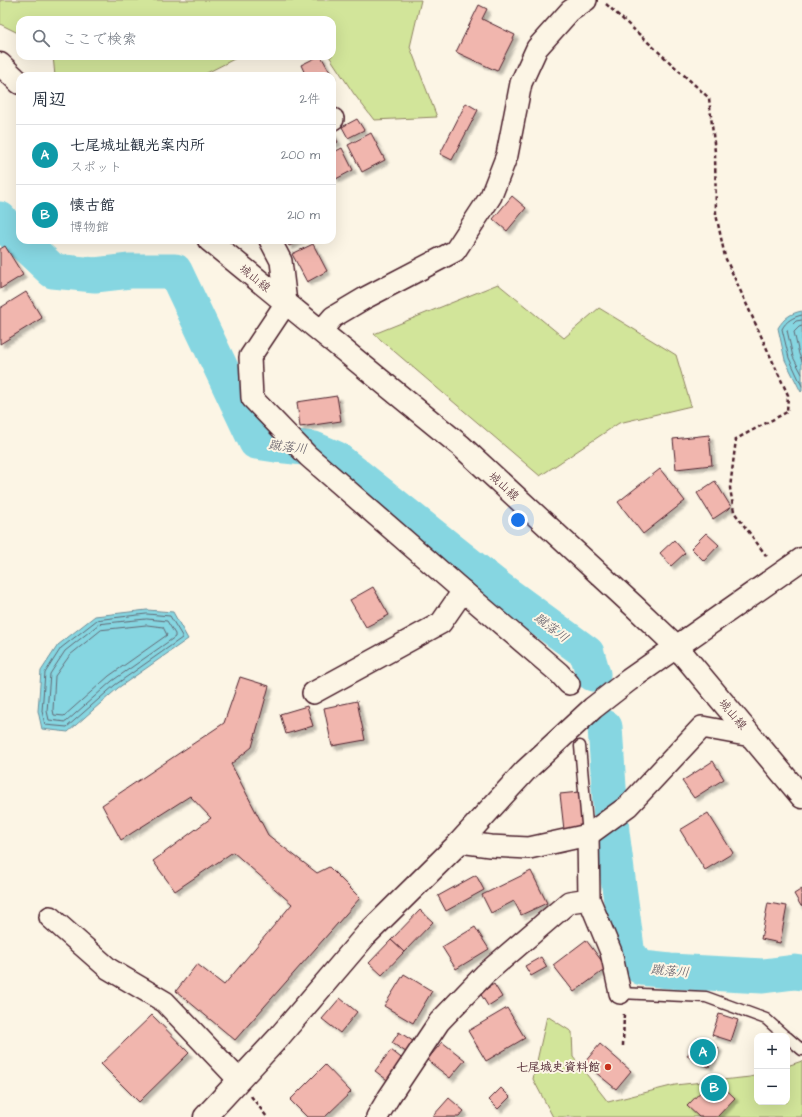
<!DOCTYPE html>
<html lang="ja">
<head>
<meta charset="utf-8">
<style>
	:root { --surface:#fff; --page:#f2f2f3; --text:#1f2937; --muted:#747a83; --line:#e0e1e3; --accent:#c8321e }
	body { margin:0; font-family:"Architects Daughter","Klee One",sans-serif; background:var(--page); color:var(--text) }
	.controls { position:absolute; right:12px; bottom:12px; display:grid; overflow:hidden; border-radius:8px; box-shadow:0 4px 16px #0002 }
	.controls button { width:36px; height:36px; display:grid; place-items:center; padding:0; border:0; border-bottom:1px solid var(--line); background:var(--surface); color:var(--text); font:20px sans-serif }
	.you { position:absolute; left:518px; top:520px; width:14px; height:14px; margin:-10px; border:3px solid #fff; border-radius:50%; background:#1a73e8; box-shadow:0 0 0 6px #1a73e833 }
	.badge { display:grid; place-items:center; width:26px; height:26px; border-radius:50%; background:var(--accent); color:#fff; font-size:13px; font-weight:700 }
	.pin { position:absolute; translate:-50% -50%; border:2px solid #fff; box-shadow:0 1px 4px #0006 }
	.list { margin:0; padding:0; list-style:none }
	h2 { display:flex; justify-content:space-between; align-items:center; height:52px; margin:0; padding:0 16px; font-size:17px }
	h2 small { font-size:13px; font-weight:400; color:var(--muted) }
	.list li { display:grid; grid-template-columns:26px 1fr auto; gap:12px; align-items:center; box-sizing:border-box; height:60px; padding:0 16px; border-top:1px solid var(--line) }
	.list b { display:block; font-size:15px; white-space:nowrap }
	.list p { margin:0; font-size:13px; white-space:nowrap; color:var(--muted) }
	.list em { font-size:13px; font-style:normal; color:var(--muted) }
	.icon { flex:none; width:22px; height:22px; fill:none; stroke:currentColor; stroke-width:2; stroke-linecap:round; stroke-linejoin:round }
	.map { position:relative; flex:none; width:802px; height:1117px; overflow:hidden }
	.search { position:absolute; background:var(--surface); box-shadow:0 4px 16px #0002; left:16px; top:16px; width:320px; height:44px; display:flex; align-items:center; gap:10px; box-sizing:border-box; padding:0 14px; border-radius:12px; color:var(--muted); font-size:15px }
	.panel { position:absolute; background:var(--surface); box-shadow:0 4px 16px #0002; left:16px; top:72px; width:320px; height:172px; border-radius:12px }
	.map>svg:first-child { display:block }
	.green { fill:#d2e59a; stroke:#8e8262 }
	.water { fill:#86d6e1; stroke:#6e8d98 }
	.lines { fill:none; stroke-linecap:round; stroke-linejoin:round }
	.shore { stroke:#626874; stroke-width:1 }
	.river { stroke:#86d6e1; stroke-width:35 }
	.building { fill:#f1b6ae; stroke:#4a1f2b; filter:url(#shadow) }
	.lane-casing { stroke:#4a1f2b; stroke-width:13 }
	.street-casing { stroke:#4a1f2b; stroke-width:24 }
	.secondary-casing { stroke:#4a1f2b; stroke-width:25 }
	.path { stroke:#4a1f2b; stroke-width:2.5; stroke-dasharray:4 3; stroke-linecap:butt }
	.lane { stroke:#fcf5e5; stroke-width:10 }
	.street { stroke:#fcf5e5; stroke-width:21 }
	.secondary { stroke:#fcf5e5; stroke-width:22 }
	.poi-dot { fill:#c8321e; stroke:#fcf5e5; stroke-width:1.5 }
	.labels { text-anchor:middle; stroke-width:4; stroke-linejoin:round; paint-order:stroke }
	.street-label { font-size:12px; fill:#4a1f2b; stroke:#fcf5e5 }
	.poi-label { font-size:12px; font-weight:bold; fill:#4a1f2b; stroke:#fcf5e5; text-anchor:end }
	.water-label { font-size:13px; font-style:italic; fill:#5c5662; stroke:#fcf5e5 }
</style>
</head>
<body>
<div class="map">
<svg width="802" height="1117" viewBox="0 0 802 1117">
	<defs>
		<filter id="shadow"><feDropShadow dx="3.5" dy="3.5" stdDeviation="1" flood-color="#0004"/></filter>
	</defs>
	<rect width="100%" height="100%" fill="#fcf5e5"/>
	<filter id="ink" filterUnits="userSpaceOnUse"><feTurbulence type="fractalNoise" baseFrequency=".025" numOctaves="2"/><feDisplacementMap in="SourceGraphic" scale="8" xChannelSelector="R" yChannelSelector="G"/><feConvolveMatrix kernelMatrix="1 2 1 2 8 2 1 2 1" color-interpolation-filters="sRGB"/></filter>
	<g filter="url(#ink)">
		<g class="green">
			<path d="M0,0H421L410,47L437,117L374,120L354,94L329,56H332V20H20V34L0,24Z"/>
			<path d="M53,56H240L201,76H55Z"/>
			<path d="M498,284L564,338L599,308L676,355L691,406L619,423L540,476L374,334Z"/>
			<path d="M547,1016L572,1032L573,1057L608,1102L675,1085L750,1077L757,1075V1102H787V1066L802,1061V1117H553L533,1079Z"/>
		</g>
		<g class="water">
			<path d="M802,311V391L801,392L785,360L778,328C784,318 791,313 802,311Z"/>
			<path d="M147,610L173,612L188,639L118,688L68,732L42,729L38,711L41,671L58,645L95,616Z"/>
		</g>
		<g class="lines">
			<g class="shore">
				<path d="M802,315C793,317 786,321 782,329L789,358L802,386"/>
				<path d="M802,320L796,321L787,330L793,357L802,374"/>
				<path d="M802,326L799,327L794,332L799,354L802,361"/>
				<path d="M147,614L170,616L182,636V638L115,685L67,727L45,725L42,711L45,673L61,648L97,620Z"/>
				<path d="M147,619L167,621L175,634V637L112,681L66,722L49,720L47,711L50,674L65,651L99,624Z"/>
				<path d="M147,625L163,627L167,635L109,676L64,716L54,715L53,710L55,676L70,655L101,630Z"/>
			</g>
			<g class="river">
				<path d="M0,219L6,227L20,240"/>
				<path d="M20,240L53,271L95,275L130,271H175L256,442L276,445L314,449L335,458L497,587L587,653L593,674"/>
				<path d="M605,727L612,832L628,956L642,968L670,971L763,976L795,972L802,973"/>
			</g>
		</g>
		<g class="building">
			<path d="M479,5L487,9L482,19L515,35L497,71L456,52Z"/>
			<path d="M319,56H321L332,76H306L301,65Z"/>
			<path d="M466,103L478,110L452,160L440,154Z"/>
			<path d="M357,119L364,130L348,138L342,127Z"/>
			<path d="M332,132L338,142L332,145Z"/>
			<path d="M371,133L385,160L362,172L348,145Z"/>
			<path d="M342,148L353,170L336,179L332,172V153Z"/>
			<path d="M512,196L526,208L507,231L493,219Z"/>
			<path d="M286,240H301L289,246Z"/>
			<path d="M313,244L327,271L307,282L292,254Z"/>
			<path d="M5,246L23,275L0,289V249Z"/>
			<path d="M26,292L42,318L0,344V308Z"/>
			<path d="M337,396L341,421L300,427L297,402Z"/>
			<path d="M709,435L712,465L676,469L673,439Z"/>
			<path d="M660,469L685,501L643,534L618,502Z"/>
			<path d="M715,481L731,507L713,519L697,493Z"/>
			<path d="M706,533L719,545L704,561L691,548Z"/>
			<path d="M674,540L685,553L671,566L660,553Z"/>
			<path d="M373,587L389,615L366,627L350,600Z"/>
			<path d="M240,677L269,686L252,747L231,764L268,835L317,873L329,867L360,898L235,1040L176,991L197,964L224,985L292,904L233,852L175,891L153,861L211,818L190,796L121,840L102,805L224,723Z"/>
			<path d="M357,701L365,740L332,746L324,708Z"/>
			<path d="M307,706L313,726L286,734L280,714Z"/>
			<path d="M713,761L724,779L694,798L682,781Z"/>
			<path d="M579,792L582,828L564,830L560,794Z"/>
			<path d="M708,813L733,853L705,870L680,830Z"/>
			<path d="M531,871L547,903L521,915L514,901L491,913L482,895Z"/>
			<path d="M476,875L484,890L446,911L438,896Z"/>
			<path d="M802,889V905L801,906L794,894Z"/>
			<path d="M768,903L787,906L780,943L761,939Z"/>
			<path d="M420,910L433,922L404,952L391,940Z"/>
			<path d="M475,927L489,949L456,969L442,947Z"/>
			<path d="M391,940L404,952L382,975L369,963Z"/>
			<path d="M586,940L607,968L574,992L553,965Z"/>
			<path d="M541,957L547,967L531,976L525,966Z"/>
			<path d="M404,974L432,991L413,1023L384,1006Z"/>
			<path d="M494,984L502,997L488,1006L480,993Z"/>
			<path d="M340,998L357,1012L340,1033L322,1019Z"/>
			<path d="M507,1008L525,1038L486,1061L468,1031Z"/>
			<path d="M719,1014L738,1020L731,1041L712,1035Z"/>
			<path d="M152,1015L189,1053L139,1102L101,1064Z"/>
			<path d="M399,1032L416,1043L409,1054L392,1043Z"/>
			<path d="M698,1037L719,1048L709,1067L687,1056Z"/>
			<path d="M442,1042L465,1060L450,1078L427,1060Z"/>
			<path d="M600,1044L631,1071L616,1089L584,1063Z"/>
			<path d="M391,1050L405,1061L390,1082L375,1071Z"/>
			<path d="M325,1065L351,1092L325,1117H307L290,1100Z"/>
			<path d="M714,1078L735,1098L717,1117H699L687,1106Z"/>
			<path d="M501,1088L510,1097L498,1109L489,1100Z"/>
			<path d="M449,1098L464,1111L459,1117H435L433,1116Z"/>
		</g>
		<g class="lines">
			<g class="lane-casing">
				<g id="lane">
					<path d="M580,746L588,835"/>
					<path d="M620,993L706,997L766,1019L785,1036"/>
					<path d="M787,1037L802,1050"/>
				</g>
			</g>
			<g class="street-casing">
				<g id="street">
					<path d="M332,119H333"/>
					<path d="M270,240L281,261L286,303L250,357L252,398L308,456L463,591L559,673L569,684"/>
					<path d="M321,331L333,317L365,298L455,251L491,196L507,155L521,83L537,48L570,11L586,0"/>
					<path d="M313,693L441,623L463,591"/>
					<path d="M460,842L490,846L529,848L588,835L628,806L702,727L751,736"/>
					<path d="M589,899L611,952L620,993"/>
					<path d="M50,917L109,969L165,1002L239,1080"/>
					<path d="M377,1117L389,1097L439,1022L485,974L569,902L589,899L588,835"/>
				</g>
			</g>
			<g class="secondary-casing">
				<g id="secondary">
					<path d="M0,64L20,83"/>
					<path d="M209,240L461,446L635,607L676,646L802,797"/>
					<path d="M205,1117L279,1037L366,935L460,842L526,770L593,708L629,680L802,559"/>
				</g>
			</g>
			<g class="path">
				<path d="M606,4L709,98L715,152L716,214L725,257L788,395L787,412L736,439L730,488L734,512L768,558"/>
				<path d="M623,1046L624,1013"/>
				<path d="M251,1096L267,1117"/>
			</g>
			<use href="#lane" class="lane"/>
			<use href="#street" class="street"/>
			<use href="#secondary" class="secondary"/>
		</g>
	</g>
	<circle class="poi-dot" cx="608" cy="1067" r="4"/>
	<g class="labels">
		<g class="street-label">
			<text transform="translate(255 278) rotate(39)" y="4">城山線</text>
			<text transform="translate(504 486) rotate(43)" y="4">城山線</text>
			<text transform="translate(733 714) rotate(50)" y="4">城山線</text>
		</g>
		<g class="poi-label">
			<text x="600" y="1071">七尾城史資料館</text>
		</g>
		<g class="water-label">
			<text transform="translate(288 446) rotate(7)" y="5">蹴落川</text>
			<text transform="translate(552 627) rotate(37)" y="5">蹴落川</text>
			<text transform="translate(670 970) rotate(5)" y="5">蹴落川</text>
		</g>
	</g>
</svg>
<div class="controls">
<button>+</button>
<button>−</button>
</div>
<div class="you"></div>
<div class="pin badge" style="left:703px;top:1052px;background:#0f9aa8">A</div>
<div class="pin badge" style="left:714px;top:1088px;background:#0f9aa8">B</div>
<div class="search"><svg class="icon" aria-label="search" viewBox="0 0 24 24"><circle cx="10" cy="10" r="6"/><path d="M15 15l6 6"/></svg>ここで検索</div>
<section class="panel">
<h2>周辺<small>2件</small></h2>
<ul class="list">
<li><span class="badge" style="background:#0f9aa8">A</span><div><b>七尾城址観光案内所</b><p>スポット</p></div><em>200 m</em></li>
<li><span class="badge" style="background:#0f9aa8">B</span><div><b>懐古館</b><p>博物館</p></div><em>210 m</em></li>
</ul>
</section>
</div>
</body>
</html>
